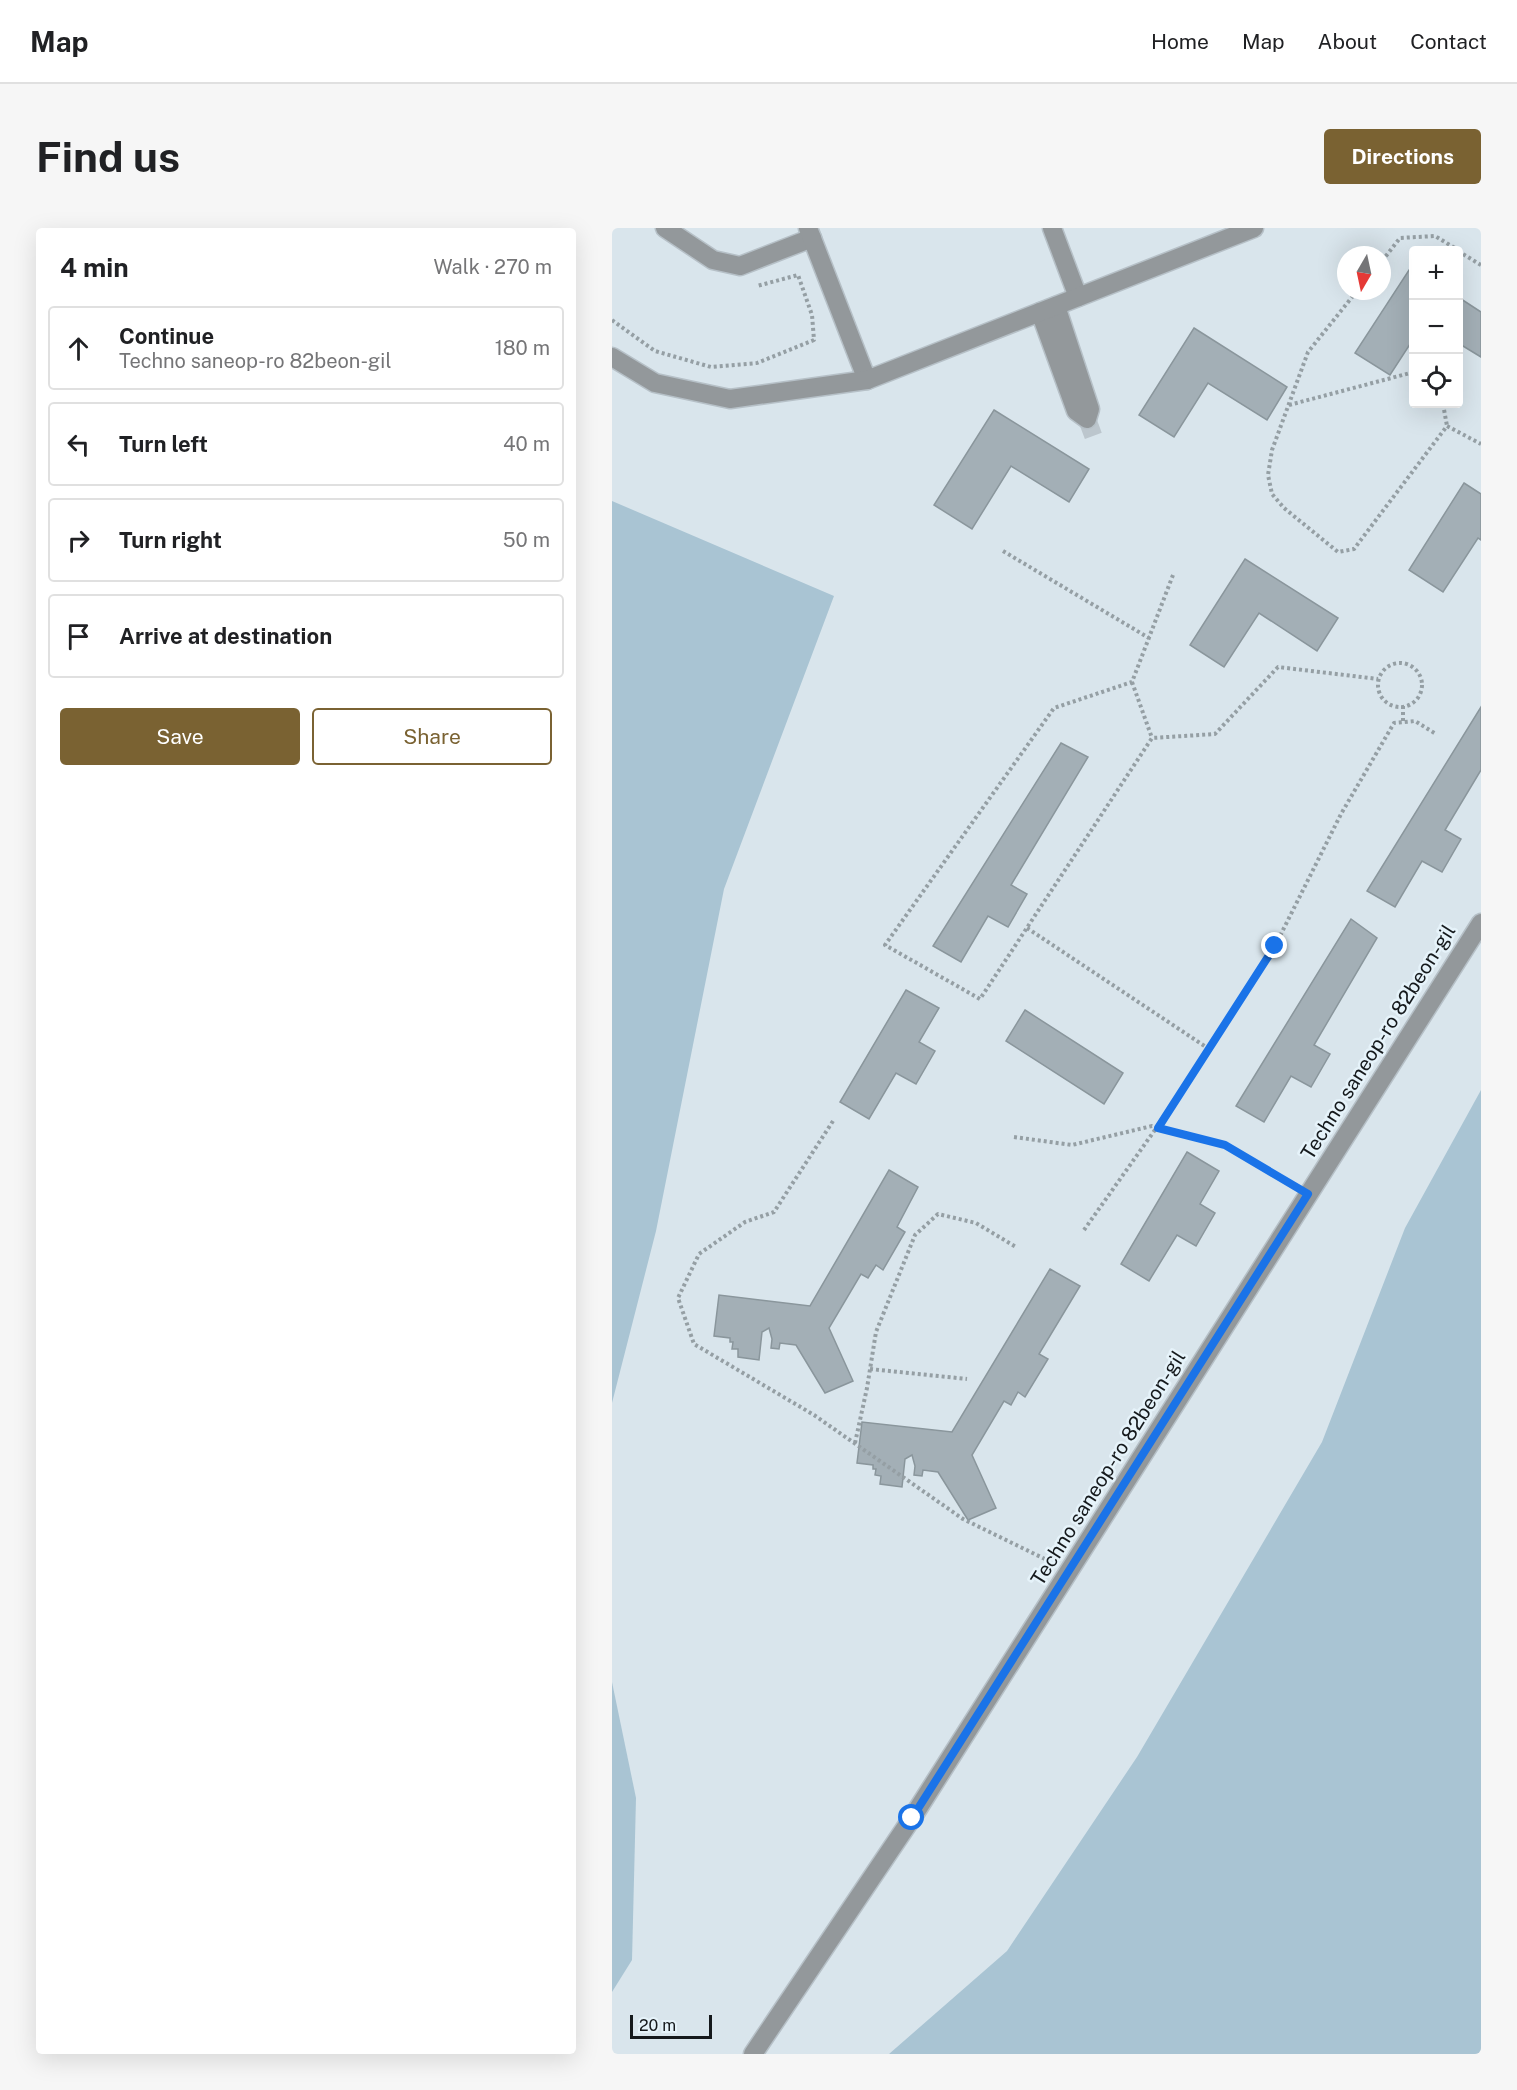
<!DOCTYPE html>
<html lang="en">
<head>
<meta charset="utf-8">
<style>
	:root { --surface:#fff; --page:#f6f6f6; --text:#202124; --muted:#757577; --line:#e0e0e0; --accent:#7a6232 }
	body { margin:0; font-family:"Public Sans",sans-serif; background:var(--page); color:var(--text) }
	.controls { position:absolute; right:18px; top:18px; display:grid; overflow:hidden; border-radius:6px; box-shadow:0 6px 24px #0002 }
	.controls button { width:54px; height:54px; display:grid; place-items:center; padding:0; border:0; border-bottom:2px solid var(--line); background:var(--surface); color:var(--text); font:30px sans-serif }
	.compass { position:absolute; left:725px; top:18px; width:54px; height:54px; border-radius:50%; background:var(--surface); box-shadow:0 6px 24px #0002; rotate:189deg }
	.scale { position:absolute; left:18px; bottom:15px; width:82px; box-sizing:border-box; padding-left:6px; border:3px solid #15191c; border-top:0; font-size:16px; line-height:21px; white-space:nowrap; color:#15191c; -webkit-text-stroke:4px #e6f3fa; paint-order:stroke }
	.stop { position:absolute; width:18px; height:18px; margin:-14px; border:4px solid #1a73e8; border-radius:50%; background:#fff }
	.stop.end { background:#1a73e8; border-color:#fff; box-shadow:0 2px 6px #0008 }
	.list { margin:0; padding:0; list-style:none }
	h2 { display:flex; justify-content:space-between; align-items:center; height:78px; margin:0; padding:0 24px; font-size:26px }
	h2 small { font-size:20px; font-weight:400; color:var(--muted) }
	.list li { display:grid; grid-template-columns:39px 1fr auto; gap:18px; align-items:center; box-sizing:border-box; height:84px; margin:0 12px 12px; padding:0 12px; border:2px solid var(--line); border-radius:6px }
	.list b { display:block; font-size:22px; white-space:nowrap }
	.list p { margin:0; font-size:20px; white-space:nowrap; color:var(--muted) }
	.list em { font-size:20px; font-style:normal; color:var(--muted) }
	.actions { display:flex; gap:12px; padding:18px 24px }
	.actions a { flex:1; padding:14px 0; border:2px solid var(--accent); border-radius:6px; text-align:center; font-size:21px; color:var(--accent) }
	.actions .main { background:var(--accent); color:#fff }
	.icon { flex:none; width:33px; height:33px; fill:none; stroke:currentColor; stroke-width:2; stroke-linecap:round; stroke-linejoin:round }
	.map { position:relative; flex:none; width:869px; height:1826px; overflow:hidden; border-radius:6px }
	header { display:flex; align-items:center; gap:36px; box-sizing:border-box; height:84px; padding:0 30px; background:var(--surface); border-bottom:2px solid var(--line) }
	header strong { font-size:28px }
	nav { display:flex; gap:33px; margin-inline-start:auto; font-size:21px }
	.intro { display:flex; align-items:center; justify-content:space-between; box-sizing:border-box; height:144px; padding:0 36px }
	h1 { margin:0; font-size:42px }
	.button { padding:15px 27px; border-radius:6px; background:var(--accent); color:#fff; font-size:21px; font-weight:700 }
	main { display:flex; gap:36px; padding:0 36px }
	aside { flex:1; background:var(--surface); border-radius:6px; box-shadow:0 6px 24px #0002 }
	.map>svg:first-child { display:block }
	.green { fill:#a9c4d3 }
	.building { fill:#a3afb6; stroke:#8a969c; stroke-width:1.5 }
	.lines { fill:none; stroke-linecap:round; stroke-linejoin:round }
	.minor-tunnel { stroke:#bcc6cd; stroke-width:18; stroke-dasharray:18 9; stroke-linecap:butt }
	.minor-casing { stroke:#b6c0c7; stroke-width:21 }
	.path { stroke:#959fa4; stroke-width:4; stroke-dasharray:3 3; stroke-linecap:butt }
	.minor { stroke:#93989b; stroke-width:18 }
	.route { stroke:#1a73e8; stroke-width:8 }
	.labels { text-anchor:middle; stroke-width:5; stroke-linejoin:round; paint-order:stroke }
	.street-label { font-size:20px; fill:#15191c; stroke:#e6f3fa }
</style>
</head>
<body>
<header>
<strong>Map</strong>
<nav><a>Home</a><a>Map</a><a>About</a><a>Contact</a></nav>
</header>
<div class="intro"><h1>Find us</h1><a class="button">Directions</a></div>
<main>
<aside>
<h2>4 min<small>Walk · 270 m</small></h2>
<ul class="list">
<li><svg class="icon" aria-label="ahead" viewBox="0 0 24 24"><path d="M12 20V5M6 11l6-6 6 6"/></svg><div><b>Continue</b><p>Techno saneop-ro 82beon-gil</p></div><em>180 m</em></li>
<li><svg class="icon" aria-label="left" viewBox="0 0 24 24"><path d="M17 20v-9H6M10 6l-5 5 5 5"/></svg><div><b>Turn left</b></div><em>40 m</em></li>
<li><svg class="icon" aria-label="right" viewBox="0 0 24 24"><path d="M7 20v-9h11M14 6l5 5-5 5"/></svg><div><b>Turn right</b></div><em>50 m</em></li>
<li><svg class="icon" aria-label="arrive" viewBox="0 0 24 24"><path d="M6 21V4h12l-3 4 3 4H6"/></svg><div><b>Arrive at destination</b></div></li>
</ul>
<div class="actions"><a class="main">Save</a><a>Share</a></div>
</aside>
<div class="map">
<svg width="869" height="1826" viewBox="0 0 869 1826">
	<rect width="100%" height="100%" fill="#d9e5ec"/>
	<g class="green">
		<path d="M0,273L222,368L112,661L44,1003L0,1175Z"/>
		<path d="M869,862V1826H277L395,1723L525,1529L710,1214L793,1000Z"/>
		<path d="M0,1454L24,1570L20,1732L0,1764Z"/>
	</g>
	<g class="building">
		<path d="M799,39L802,41V110L778,147L743,125Z"/>
		<path d="M846,69L869,84V129L846,115Z"/>
		<path d="M582,100L675,159L655,192L596,155L562,209L527,187Z"/>
		<path d="M382,182L477,241L457,274L399,238L360,301L322,277Z"/>
		<path d="M852,255L869,266V312L866,310L831,364L797,342Z"/>
		<path d="M633,331L726,390L705,423L647,385L612,439L578,417Z"/>
		<path d="M869,479V542L833,602L849,611L830,644L810,633L783,679L755,663Z"/>
		<path d="M449,515L476,529L399,657L415,666L396,699L376,688L349,734L321,718Z"/>
		<path d="M739,691L765,710L702,817L718,826L699,859L679,848L652,894L624,878Z"/>
		<path d="M294,762L327,780L307,814L323,823L304,856L284,845L257,891L228,874Z"/>
		<path d="M413,782L511,845L492,876L394,813Z"/>
		<path d="M575,924L607,943L588,976L603,985L584,1018L565,1007L537,1053L509,1036Z"/>
		<path d="M277,942L306,959L285,999L293,1004L271,1042L264,1037L256,1050L249,1046L217,1100L241,1153L213,1165L184,1117L168,1115L167,1121L159,1120L160,1111L157,1100L150,1104L147,1132L126,1129V1121H120L121,1114H118V1110L102,1108L107,1067L198,1078Z"/>
		<path d="M438,1041L468,1058L427,1126L436,1131L413,1169L406,1164L399,1177L392,1173L360,1227L384,1280L356,1292L326,1244L311,1242L310,1248L302,1247L303,1238L300,1227L293,1231L290,1259L268,1256L269,1248L263,1247L264,1241H261V1237L245,1235L250,1194L340,1204Z"/>
	</g>
	<g class="lines">
		<path class="minor-tunnel" d="M475,191L484,215"/>
		<g class="minor-casing">
			<g id="minor">
				<path d="M53,0L101,32L128,38L200,10"/>
				<path d="M196,0L255,152"/>
				<path d="M440,0L466,69"/>
				<path d="M428,84L464,183L475,191L478,181L444,78"/>
				<path d="M0,129L43,155L118,171L255,152L642,0"/>
				<path d="M141,1826L300,1590L869,695"/>
			</g>
		</g>
		<g class="path">
			<path d="M846,23L869,37"/>
			<path d="M770,33L788,10L823,8L846,22"/>
			<path d="M745,63L696,124L660,222L656,247L660,266L672,280L726,324L742,321L835,198L869,216"/>
			<path d="M0,92L43,123L99,139L145,135L202,112L200,87L186,47L145,58"/>
			<path d="M831,176L835,198"/>
			<path d="M677,177L802,144"/>
			<path d="M391,323L537,410"/>
			<path d="M561,347L520,454L442,480L273,717L368,771L540,510L603,506L666,439L766,451"/>
			<circle cx="788" cy="457" r="22"/>
			<path d="M520,454L540,510"/>
			<path d="M791,478V494"/>
			<path d="M415,700L597,821"/>
			<path d="M221,893L162,984L133,994L87,1026L66,1070L82,1116L202,1187L351,1291L437,1333"/>
			<path d="M402,909L460,917L540,898L613,917L678,955"/>
			<path d="M472,1002L545,899L663,718L729,586L782,495L803,493L824,506"/>
			<path d="M258,1141L355,1151"/>
			<path d="M243,1215L255,1160L264,1104L303,1007L326,986L364,995L404,1019"/>
		</g>
		<use href="#minor" class="minor"/>
	</g>
	<g class="lines">
		<path class="route" d="M300,1590L696,966L613,917L546,900L663,718"/>
	</g>
	<g class="labels">
		<g class="street-label">
			<text transform="translate(766 814) rotate(-58)" y="7">Techno saneop-ro 82beon-gil</text>
			<text transform="translate(496 1240) rotate(-58)" y="7">Techno saneop-ro 82beon-gil</text>
		</g>
	</g>
</svg>
<div class="controls">
<button>+</button>
<button>−</button>
<button><svg class="icon" aria-label="locate" viewBox="0 0 24 24"><circle cx="12" cy="12" r="6"/><path d="M12 2v4M12 18v4M2 12h4M18 12h4"/></svg></button>
</div>
<svg class="compass" viewBox="-18 -18 36 36"><path d="M0-13l5 13h-10z" fill="#e53935"/><path d="M0 13l5-13h-10z" fill="#757577"/></svg>
<div class="scale">20 m</div>
<div class="stop" style="left:300px;top:1590px"></div>
<div class="stop end" style="left:663px;top:718px"></div>
</div>
</main>
</body>
</html>
